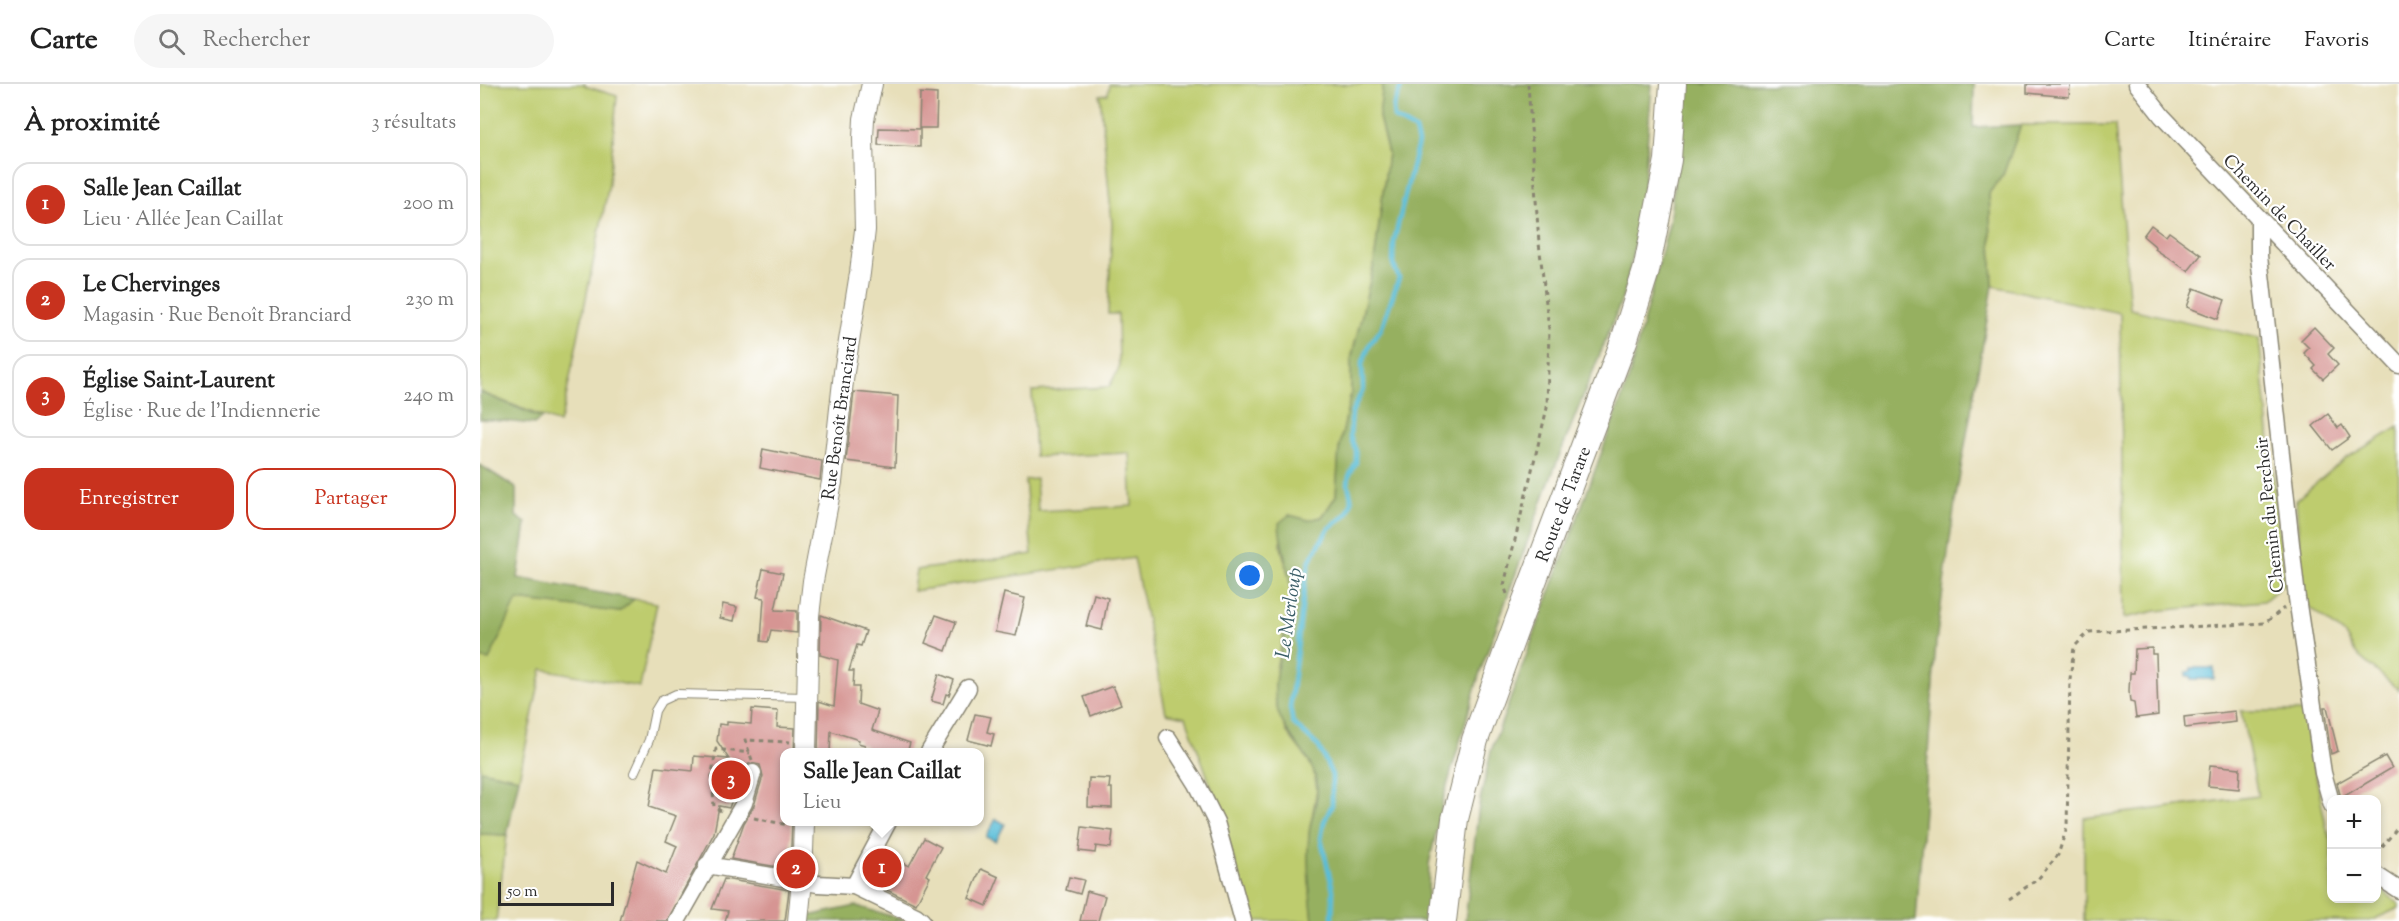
<!DOCTYPE html>
<html lang="fr">
<head>
<meta charset="utf-8">
<style>
	:root { --surface:#fff; --page:#f6f6f6; --text:#222; --muted:#767676; --line:#e0e0e0; --accent:#c8321e }
	body { margin:0; font-family:"Sorts Mill Goudy",serif; background:var(--page); color:var(--text) }
	.controls { position:absolute; right:18px; bottom:18px; display:grid; overflow:hidden; border-radius:12px; box-shadow:0 3px 9px #0003 }
	.controls button { width:54px; height:54px; display:grid; place-items:center; padding:0; border:0; border-bottom:2px solid var(--line); background:var(--surface); color:var(--text); font:30px sans-serif }
	.scale { position:absolute; left:18px; bottom:15px; width:116px; box-sizing:border-box; padding-left:6px; border:3px solid #2b2b2b; border-top:0; font-size:16px; line-height:21px; white-space:nowrap; color:#2b2b2b; -webkit-text-stroke:4px #fff; paint-order:stroke }
	.you { position:absolute; left:770px; top:492px; width:21px; height:21px; margin:-15px; border:4px solid #fff; border-radius:50%; background:#1a73e8; box-shadow:0 0 0 9px #1a73e833 }
	.badge { display:grid; place-items:center; width:39px; height:39px; border-radius:50%; background:var(--accent); color:#fff; font-size:20px; font-weight:700 }
	.pin { position:absolute; translate:-50% -50%; border:3px solid #fff; box-shadow:0 2px 6px #0006 }
	.popup { position:absolute; left:300px; top:664px; width:204px; height:78px; box-sizing:border-box; display:grid; place-content:center; border-radius:12px; background:var(--surface); filter:drop-shadow(0 2px 4px #0005); font-size:20px; white-space:nowrap; color:var(--muted) }
	.popup b { font-size:22px; color:var(--text) }
	.popup::after { content:''; position:absolute; left:50%; top:100%; margin-left:-12px; border:12px solid transparent; border-top-color:var(--surface) }
	.list { margin:0; padding:0; list-style:none }
	h2 { display:flex; justify-content:space-between; align-items:center; height:78px; margin:0; padding:0 24px; font-size:26px }
	h2 small { font-size:20px; font-weight:400; color:var(--muted) }
	.list li { display:grid; grid-template-columns:39px 1fr auto; gap:18px; align-items:center; box-sizing:border-box; height:84px; margin:0 12px 12px; padding:0 12px; border:2px solid var(--line); border-radius:18px }
	.list b { display:block; font-size:22px; white-space:nowrap }
	.list p { margin:0; font-size:20px; white-space:nowrap; color:var(--muted) }
	.list em { font-size:20px; font-style:normal; color:var(--muted) }
	.actions { display:flex; gap:12px; padding:18px 24px }
	.actions a { flex:1; padding:14px 0; border:2px solid var(--accent); border-radius:18px; text-align:center; font-size:21px; color:var(--accent) }
	.actions .main { background:var(--accent); color:#fff }
	.icon { flex:none; width:33px; height:33px; fill:none; stroke:currentColor; stroke-width:2; stroke-linecap:round; stroke-linejoin:round }
	.map { position:relative; flex:none; width:1919px; height:837px; overflow:hidden }
	header { display:flex; align-items:center; gap:36px; box-sizing:border-box; height:84px; padding:0 30px; background:var(--surface); border-bottom:2px solid var(--line) }
	header strong { font-size:28px }
	nav { display:flex; gap:33px; margin-inline-start:auto; font-size:21px }
	.search { width:420px; height:54px; background:var(--page); display:flex; align-items:center; gap:15px; box-sizing:border-box; padding:0 21px; border-radius:33px; color:var(--muted); font-size:22px }
	main { display:flex }
	aside { flex:1; background:var(--surface) }
	.map>svg:first-child { display:block }
	.green { fill:#becc6e; stroke:#747c4c; stroke-width:1.5 }
	.forest { fill:#96b061; stroke:#606e46; stroke-width:1.5 }
	.water { fill:#59bdd8; stroke:#427482; stroke-width:1.5 }
	.lines { fill:none; stroke-linecap:round; stroke-linejoin:round }
	.stream { stroke:#59bdd8; stroke-width:4.5 }
	.building { fill:#d69593 }
	.service-casing { stroke:#898572; stroke-width:10 }
	.minor-casing { stroke:#898572; stroke-width:19 }
	.tertiary-casing { stroke:#898572; stroke-width:22 }
	.primary-casing { stroke:#898572; stroke-width:28 }
	.path { stroke:#898572; stroke-width:3; stroke-dasharray:4.5 4.5; stroke-linecap:butt }
	.service { stroke:#fff; stroke-width:8 }
	.minor { stroke:#fff; stroke-width:16 }
	.tertiary { stroke:#fff; stroke-width:20 }
	.primary { stroke:#fff; stroke-width:26 }
	.labels { text-anchor:middle; stroke-width:4.5; stroke-linejoin:round; paint-order:stroke }
	.street-label { font-size:18px; fill:#2b2b2b; stroke:#fff }
	.water-label { font-size:20px; font-style:italic; fill:#3b5e68; stroke:#fff }
</style>
</head>
<body>
<header>
<strong>Carte</strong>
<div class="search"><svg class="icon" aria-label="search" viewBox="0 0 24 24"><circle cx="10" cy="10" r="6"/><path d="M15 15l6 6"/></svg>Rechercher</div>
<nav><a>Carte</a><a>Itinéraire</a><a>Favoris</a></nav>
</header>
<main>
<aside>
<h2>À proximité<small>3 résultats</small></h2>
<ul class="list">
<li><span class="badge">1</span><div><b>Salle Jean Caillat</b><p>Lieu · Allée Jean Caillat</p></div><em>200 m</em></li>
<li><span class="badge">2</span><div><b>Le Chervinges</b><p>Magasin · Rue Benoît Branciard</p></div><em>230 m</em></li>
<li><span class="badge">3</span><div><b>Église Saint-Laurent</b><p>Église · Rue de l'Indiennerie</p></div><em>240 m</em></li>
</ul>
<div class="actions"><a class="main">Enregistrer</a><a>Partager</a></div>
</aside>
<div class="map">
<svg width="1919" height="837" viewBox="0 0 1919 837">
	<rect width="100%" height="100%" fill="#fff"/>
	<filter id="ink" filterUnits="userSpaceOnUse"><feTurbulence type="fractalNoise" baseFrequency=".0167" numOctaves="2"/><feDisplacementMap in="SourceGraphic" scale="12" xChannelSelector="R" yChannelSelector="G"/><feConvolveMatrix kernelMatrix="1 2 1 2 8 2 1 2 1" color-interpolation-filters="sRGB"/></filter>
	<filter id="wash" filterUnits="userSpaceOnUse"><feTurbulence type="fractalNoise" baseFrequency=".008" numOctaves="4" result="noise"/><feDisplacementMap in="SourceGraphic" scale="24" xChannelSelector="R" yChannelSelector="G"/><feGaussianBlur stdDeviation="1.35" result="paint"/><feColorMatrix in="noise" values="0 0 0 0 0 0 0 0 0 0 0 0 0 0 0 0 0 1.4 0 .05"/><feComposite in="paint" operator="in"/></filter>
	<g filter="url(#wash)">
		<rect width="100%" height="100%" fill="#e7dfba"/>
		<g class="green">
			<path d="M0,0H105V2L137,12L129,100L84,323L79,339L0,308Z"/>
			<path d="M629,0H903L899,33L908,69L894,180L871,276V309L859,366L856,412L842,433L828,436L809,431L800,459L810,497L811,517L796,585L806,647L833,682L837,705L829,751L833,837H772L732,705L706,633L686,629L654,474L433,507L436,486L552,470L545,396L556,395L558,427L652,422L649,369L555,373L552,307L629,303L639,284L638,230H628L632,140L620,11L628,10Z"/>
			<path d="M1541,41H1635L1650,225L1779,254L1805,499L1784,517L1676,527L1644,534L1640,229L1513,202L1509,109L1523,91Z"/>
			<path d="M1919,343V606L1876,570L1865,551L1824,519L1816,416L1866,374Z"/>
			<path d="M154,515L177,519L160,603L62,585L39,694L0,686V574L9,576L37,516L139,528Z"/>
			<path d="M1761,627H1823L1846,742L1851,756L1852,814H1896L1897,802L1919,820V824L1890,837H1604V734L1778,712Z"/>
			<path d="M0,750L27,751L16,837H0Z"/>
		</g>
		<g class="forest">
			<path d="M903,0H1172L1162,123L1145,207L1069,398L1000,588L963,716L949,780L947,837H833C830,810 826,778 829,750C830,735 838,720 837,705C837,673 804,654 797,624C788,587 810,552 811,515C812,489 800,465 799,439L809,431L828,436L842,433L856,412L859,366L871,309V276L894,180L908,69L899,33Z"/>
			<path d="M1203,0H1494L1493,43L1541,41L1523,91L1509,109L1513,202L1475,418L1456,558L1436,837H985L999,721L1011,667L1148,297L1189,140L1202,36Z"/>
			<path d="M0,308L62,334L54,340L0,335Z"/>
			<path d="M0,381L36,404V432L46,439L38,494L154,515L139,528L37,516L9,576L0,574Z"/>
			<path d="M0,686L39,694L27,751L0,750Z"/>
			<path d="M376,822L428,837H328L329,832Z"/>
		</g>
		<g class="water">
			<path d="M1711,584H1734V595H1711V592H1706V588L1711,587Z"/>
			<path d="M516,735L525,740L516,757L506,753Z"/>
		</g>
		<g class="lines">
			<path class="stream" d="M852,837L853,806L841,755L844,738L852,721V691L839,663L813,639L810,624L825,498L830,476L849,444L867,430L872,417L868,401L869,392L876,379V367L870,352L872,328L883,305L882,280L890,260L901,245L919,194L913,180L914,157L938,59L935,46L914,34L913,24L922,0"/>
		</g>
		<g id="blocks">
			<g class="building">
				<path d="M1547,0H1590L1589,13L1547,9Z"/>
				<path d="M440,9L457,10L456,44H439Z"/>
				<path d="M399,44L440,45V63L398,61Z"/>
				<path d="M1671,141L1686,152L1689,148L1721,171L1708,187L1675,165L1676,163L1663,152Z"/>
				<path d="M1714,204L1745,216L1738,235L1707,223Z"/>
				<path d="M1834,243L1854,264L1848,270L1858,281L1843,295L1833,285L1836,282L1824,269L1829,264L1821,256Z"/>
				<path d="M374,308L418,312L415,383L366,377Z"/>
				<path d="M1848,330L1858,344L1862,341L1870,353L1852,366L1833,342Z"/>
				<path d="M283,365L342,377L340,396L280,384Z"/>
				<path d="M283,485L303,489L295,526L317,527V549L291,546L288,558L281,557L284,514L277,513Z"/>
				<path d="M524,509L545,514L536,552L515,548Z"/>
				<path d="M614,510L628,514L622,546L606,542Z"/>
				<path d="M243,520L257,523L254,537L240,534Z"/>
				<path d="M341,531L386,547L381,562L377,561L369,587H374L373,603H379L378,620L398,627L392,646L430,659L427,669H407L397,665L396,669H390L384,666L385,661L378,659L379,656L351,647L350,669H338L339,617L354,622L358,576L340,571Z"/>
				<path d="M456,531L476,538L466,567L445,559Z"/>
				<path d="M1672,564V570H1676L1678,631L1656,634L1654,619L1650,618L1649,607L1650,589H1654L1655,565Z"/>
				<path d="M459,590L474,596L469,611L466,610L463,620L451,617Z"/>
				<path d="M633,602L641,620L611,632L604,613Z"/>
				<path d="M1844,623H1847L1858,667L1851,670Z"/>
				<path d="M272,625L298,627L297,643L315,644L314,669H304L303,696L304,738H312L310,785L251,775L264,739L274,722L283,692L280,681L270,679L263,685L249,724L239,722L234,749L187,837H140L157,776L186,790L197,762L186,757L196,732L169,723L176,683L213,687L214,672L249,675L237,657L239,640L247,641V638L271,640Z"/>
				<path d="M1755,627L1756,638L1705,644L1704,633Z"/>
				<path d="M495,630L511,633L507,648L514,650L511,662L488,656Z"/>
				<path d="M1905,672L1912,684L1861,714L1857,699Z"/>
				<path d="M1730,681L1760,684L1759,705L1728,702Z"/>
				<path d="M609,694L630,695L629,704H632V724L608,723Z"/>
				<path d="M602,743L633,747L631,764L616,762L615,769L599,767Z"/>
				<path d="M444,754L461,763L446,791L450,793L436,820L388,797L403,770L429,782Z"/>
				<path d="M501,785L519,793L507,822L489,814Z"/>
				<path d="M589,793L604,796L600,810L586,806Z"/>
				<path d="M244,795L309,806L305,837H245L248,827L232,825Z"/>
				<path d="M607,807L625,812L618,837H600Z"/>
			</g>
		</g>
	</g>
	<g filter="url(#ink)">
		<use href="#blocks" fill-opacity="0" stroke="#898572" stroke-width="1.5"/>
		<g class="lines">
			<g class="service-casing">
				<path id="service" d="M154,689L169,656L175,627L181,617L196,610L326,613"/>
			</g>
			<g class="minor-casing">
				<g id="minor">
					<path d="M1657,0L1682,32L1919,281"/>
					<path d="M1779,135V172L1817,514L1843,689L1852,721"/>
					<path d="M688,654L717,700L736,738L763,837"/>
					<path d="M449,668L488,604"/>
					<path d="M227,781L338,800L374,802L436,832L442,837"/>
					<path d="M1896,791L1919,806"/>
					<path d="M374,802L408,738"/>
					<path d="M197,837L264,719L273,689"/>
				</g>
			</g>
			<g class="tertiary-casing">
				<g id="tertiary">
					<path d="M326,668L329,532L333,497L352,398L364,288L380,189L385,146L383,54L384,35L392,0"/>
					<path d="M318,837L322,797L324,738"/>
				</g>
			</g>
			<g class="primary-casing">
				<path id="primary" d="M963,837L975,735L995,656L1037,540L1144,257L1166,187L1188,76L1193,0"/>
			</g>
			<g class="path">
				<path d="M1027,510L1024,501L1067,324L1069,245L1059,159L1048,0"/>
				<path d="M272,676L265,656L310,658"/>
				<path d="M241,727L234,723L232,690L236,665L270,669"/>
				<path d="M274,734L308,741"/>
				<path d="M1896,770L1919,742"/>
				<path d="M1529,815L1558,795L1578,771L1587,743L1590,595L1594,563L1609,548L1785,539L1804,524"/>
			</g>
			<use href="#service" class="service"/>
			<use href="#minor" class="minor"/>
			<use href="#tertiary" class="tertiary"/>
			<use href="#primary" class="primary"/>
		</g>
	</g>
	<g class="labels">
		<g class="street-label">
			<text transform="translate(1800 128) rotate(46)" y="6">Chemin de Chailler</text>
			<text transform="translate(359 334) rotate(-82)" y="6">Rue Benoît Branciard</text>
			<text transform="translate(1083 420) rotate(-69)" y="6">Route de Tarare</text>
			<text transform="translate(1789 431) rotate(-96)" y="6">Chemin du Perchoir</text>
		</g>
		<g class="water-label">
			<text transform="translate(808 529) rotate(-82)" y="7">Le Merloup</text>
		</g>
	</g>
</svg>
<div class="controls">
<button>+</button>
<button>−</button>
</div>
<div class="scale">50 m</div>
<div class="you"></div>
<div class="pin badge" style="left:402px;top:784px">1</div>
<div class="popup"><b>Salle Jean Caillat</b>Lieu</div>
<div class="pin badge" style="left:316px;top:785px">2</div>
<div class="pin badge" style="left:251px;top:696px">3</div>
</div>
</main>
</body>
</html>
